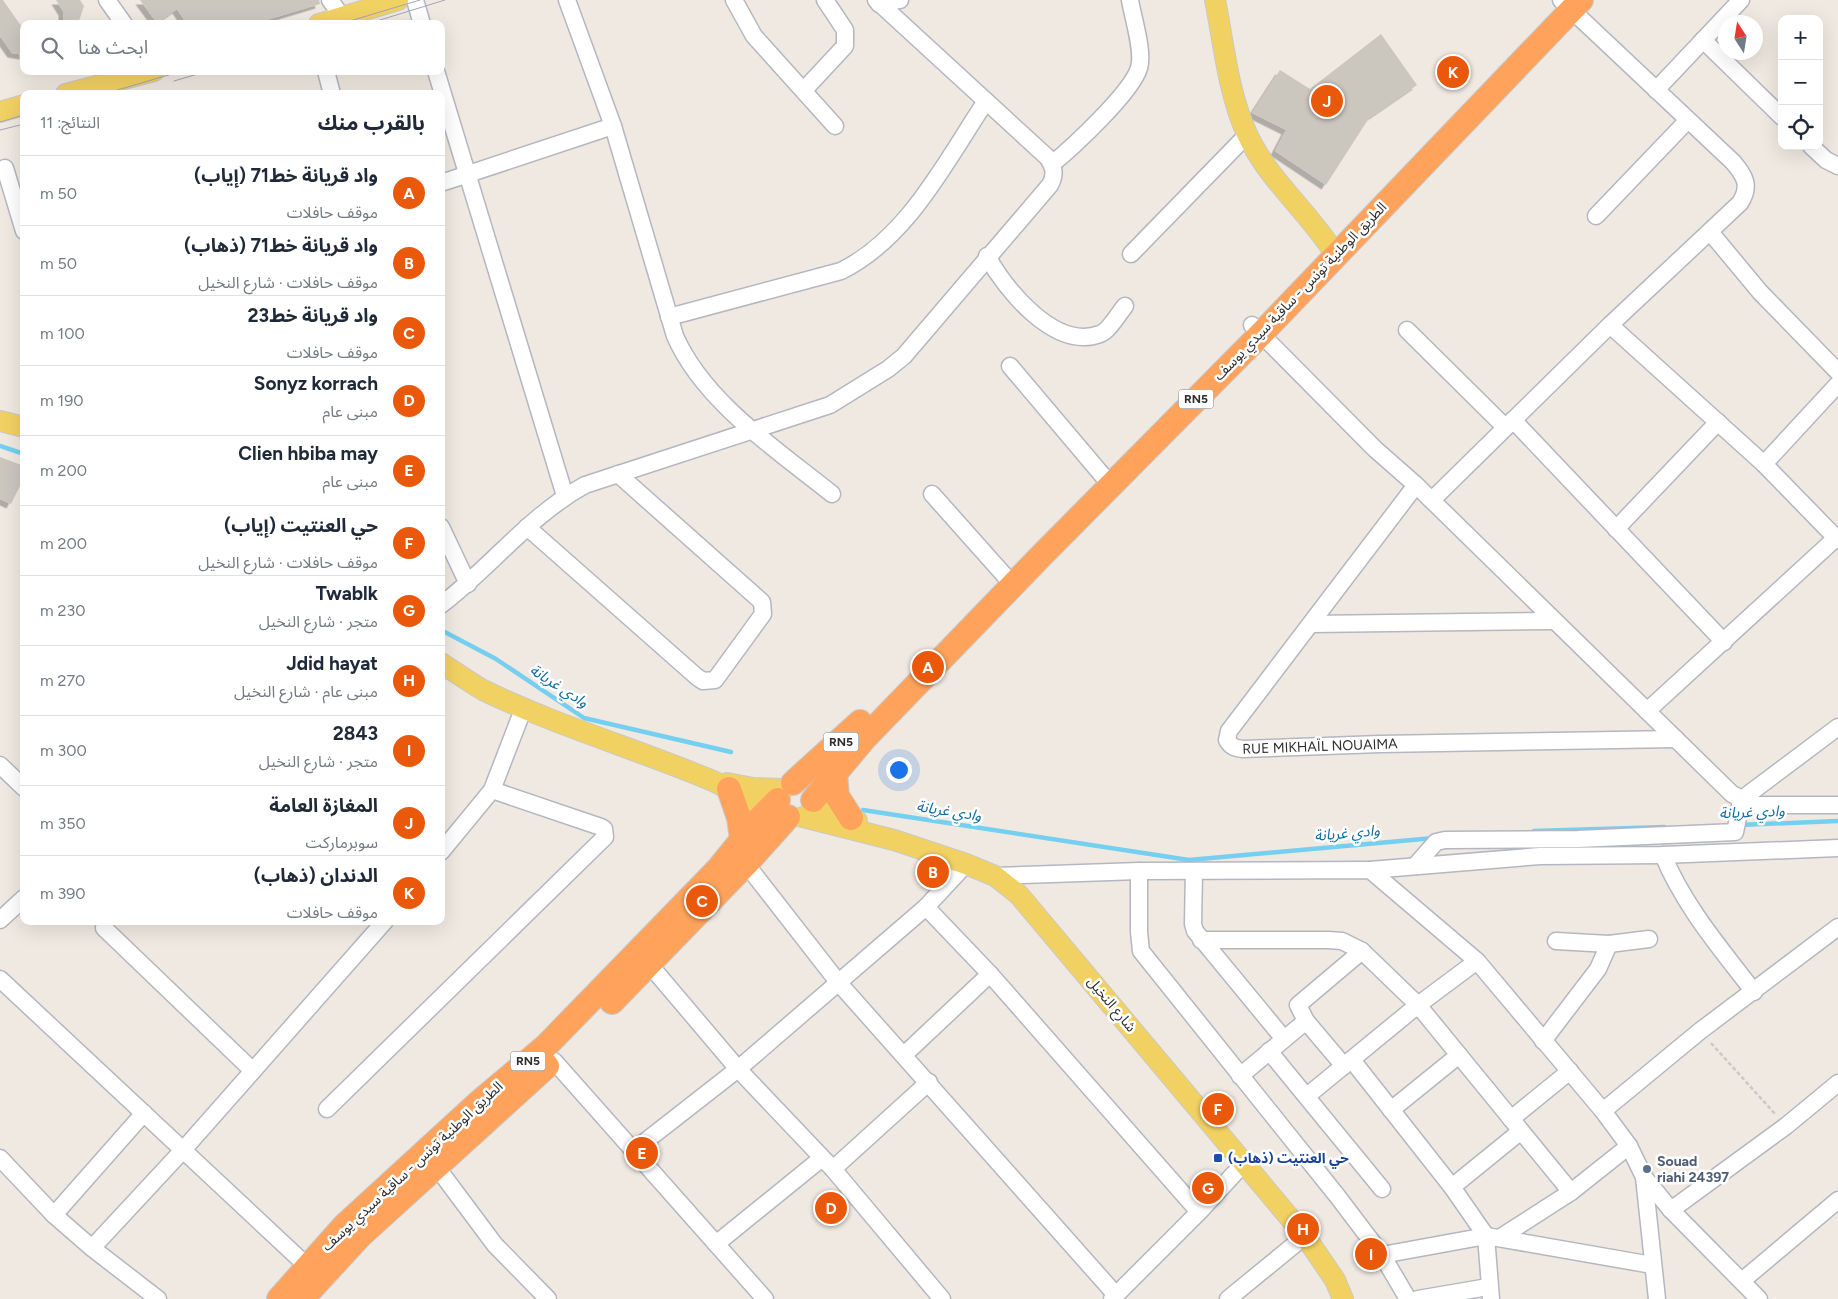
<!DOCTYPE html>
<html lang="ar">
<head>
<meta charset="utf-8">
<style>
	:root { --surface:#fff; --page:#f2f2f3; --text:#1f2937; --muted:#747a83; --line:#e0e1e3; --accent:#ea580c }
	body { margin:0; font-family:Figtree,"Noto Sans Arabic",sans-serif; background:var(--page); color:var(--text); direction:rtl }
	.controls { position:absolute; right:15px; top:15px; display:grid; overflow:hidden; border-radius:10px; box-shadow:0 5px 20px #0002 }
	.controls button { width:45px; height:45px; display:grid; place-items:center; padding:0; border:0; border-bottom:1px solid var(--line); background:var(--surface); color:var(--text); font:25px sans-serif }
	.compass { position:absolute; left:1718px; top:15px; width:45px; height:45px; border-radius:50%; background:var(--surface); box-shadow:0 5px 20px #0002; rotate:348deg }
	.you { position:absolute; left:898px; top:769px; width:18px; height:18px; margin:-12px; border:4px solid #fff; border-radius:50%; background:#1a73e8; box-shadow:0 0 0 8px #1a73e833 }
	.badge { display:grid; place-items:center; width:32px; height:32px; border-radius:50%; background:var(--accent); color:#fff; font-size:16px; font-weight:700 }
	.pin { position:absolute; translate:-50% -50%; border:2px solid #fff; box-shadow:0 1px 5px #0006 }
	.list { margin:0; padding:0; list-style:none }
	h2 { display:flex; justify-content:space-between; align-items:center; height:65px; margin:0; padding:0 20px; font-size:21px }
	h2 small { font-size:16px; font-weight:400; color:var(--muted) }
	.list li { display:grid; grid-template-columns:32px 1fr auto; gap:15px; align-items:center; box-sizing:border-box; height:70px; padding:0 20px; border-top:1px solid var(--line) }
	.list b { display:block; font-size:19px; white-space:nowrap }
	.list p { margin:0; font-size:16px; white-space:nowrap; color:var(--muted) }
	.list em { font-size:16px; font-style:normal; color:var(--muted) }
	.icon { flex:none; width:28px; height:28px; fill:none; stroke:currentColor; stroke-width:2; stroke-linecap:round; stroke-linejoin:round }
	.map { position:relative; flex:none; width:1838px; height:1299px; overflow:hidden; direction:ltr }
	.search { position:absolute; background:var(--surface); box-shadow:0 5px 20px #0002; left:20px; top:20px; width:425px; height:55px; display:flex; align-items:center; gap:12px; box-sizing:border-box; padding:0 18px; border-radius:10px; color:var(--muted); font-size:19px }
	.panel { position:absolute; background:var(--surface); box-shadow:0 5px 20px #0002; left:20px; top:90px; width:425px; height:835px; border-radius:10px; direction:rtl }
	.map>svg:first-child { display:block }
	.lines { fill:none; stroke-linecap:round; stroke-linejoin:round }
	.stream { stroke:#75cff0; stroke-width:4.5 }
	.building { fill:#cbc7bf; filter:url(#shadow) }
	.minor-casing { stroke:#b4b7c1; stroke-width:19 }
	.major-casing { stroke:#c9c9c9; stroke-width:22 }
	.highway-casing { stroke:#c9c9c9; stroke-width:26 }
	.path { stroke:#c9c9c9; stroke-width:2.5; stroke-dasharray:4 2.5; stroke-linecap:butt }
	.minor { stroke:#fff; stroke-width:16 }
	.major { stroke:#f2d163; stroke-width:20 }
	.highway { stroke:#ffa35c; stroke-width:24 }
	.tram { stroke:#a3a6b8; stroke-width:1 }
	.transit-dot { fill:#1a4fb4; stroke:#fff; stroke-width:2 }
	.service-dot { fill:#5c6f8a; stroke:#fff; stroke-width:2 }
	.labels { text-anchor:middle; stroke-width:5; stroke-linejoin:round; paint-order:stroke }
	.shield { fill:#fff; stroke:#6d6d6d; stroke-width:1 }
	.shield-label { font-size:12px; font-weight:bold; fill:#2e2e2e }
	.street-label { font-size:14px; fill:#2e2e2e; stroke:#fff }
	.transit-label { font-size:14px; font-weight:bold; fill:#164399; stroke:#fff; text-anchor:start }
	.service-label { font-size:14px; font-weight:bold; fill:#4e5e75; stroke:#fff; text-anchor:start }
	.water-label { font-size:15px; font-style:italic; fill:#0d6fa3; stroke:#fff }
</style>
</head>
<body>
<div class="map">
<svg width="1838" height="1299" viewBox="0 0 1838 1299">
	<defs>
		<filter id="shadow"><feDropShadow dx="-4.5" dy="4.5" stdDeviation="0" flood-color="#0004"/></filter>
	</defs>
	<rect width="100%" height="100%" fill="#efe9e1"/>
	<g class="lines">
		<g class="stream">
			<path d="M0,446L24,454"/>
			<path d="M441,630L496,659L584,718L731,752"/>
			<path d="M863,810L1189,860L1434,838"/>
			<path d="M1739,825L1838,821"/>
			<path d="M1534,831L1664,827"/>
		</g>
	</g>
	<g class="building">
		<path d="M0,0H3L24,30V55L12,53L0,36Z"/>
		<path d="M56,0H80L84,6L78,24H63V11Z"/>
		<path d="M140,0H319L320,4L253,24H187L177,9L157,23Z"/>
		<path d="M1381,34L1417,85L1369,118L1326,185L1275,151L1286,130L1252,113L1280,70L1310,89Z"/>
		<path d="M0,457L24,466V478L11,504L0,499Z"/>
	</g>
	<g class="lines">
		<g class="minor-casing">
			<g id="minor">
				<path d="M107,0L124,24"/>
				<path d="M330,0L342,17"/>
				<path d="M415,0L422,24"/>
				<path d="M567,0L613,126L675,336C704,402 776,449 832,494"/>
				<path d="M734,0L754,36L835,126"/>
				<path d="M1561,0L1733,162C1745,176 1751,186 1740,203L1610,325L1764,464L1838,540"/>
				<path d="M879,4L900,0"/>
				<path d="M1703,40L1782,117"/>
				<path d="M326,71L332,94"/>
				<path d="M436,71L565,496"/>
				<path d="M804,90L845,46V30L825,0"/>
				<path d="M1656,90L1741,0"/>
				<path d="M1811,146L1826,160L1838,166"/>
				<path d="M1052,164C1073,147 1132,92 1139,68C1144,52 1133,18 1130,0"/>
				<path d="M5,168L24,231"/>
				<path d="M441,183L613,126"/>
				<path d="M1596,216L1688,120"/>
				<path d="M1711,233L1760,292L1838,372"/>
				<path d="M1131,254L1247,135"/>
				<path d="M987,256C1006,290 1055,351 1100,334C1109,331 1119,313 1125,306"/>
				<path d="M669,317L841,271C908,238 946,161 986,101"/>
				<path d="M1252,325L1375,449L1416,485L1732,794L1742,799L1838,727"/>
				<path d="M1407,330L1505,427"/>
				<path d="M1010,366L1103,476"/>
				<path d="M1513,420L1724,642"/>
				<path d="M1764,464L1838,384"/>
				<path d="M1416,485L1229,731L1227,740C1231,747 1235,748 1243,749L1380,744L1676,739"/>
				<path d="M932,494L1005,576"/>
				<path d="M1432,500L1610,325"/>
				<path d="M441,527L468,584"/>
				<path d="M527,527L697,677L703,681L715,680L763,614L762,602L618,474"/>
				<path d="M1616,529L1718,422"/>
				<path d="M441,605C491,567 530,515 585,485L830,405L888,369L904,356L1050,185C1056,174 1054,167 1047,157L876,0"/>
				<path d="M1312,624L1552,621"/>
				<path d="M1647,711L1836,538"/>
				<path d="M0,765L24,788"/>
				<path d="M1740,805H1838"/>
				<path d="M441,852L492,790L524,707"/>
				<path d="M1663,855C1684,906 1721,949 1754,992"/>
				<path d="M746,864L838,982L1116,1295"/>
				<path d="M1415,866L1436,842L1445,840L1578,839L1735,832L1742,799"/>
				<path d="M1370,870L1540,856L1663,855L1838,848"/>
				<path d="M1139,871V932L1141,951L1338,1197L1382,1255L1408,1299"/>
				<path d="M1194,871L1193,924L1195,931L1284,1039"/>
				<path d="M995,876L1139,871L1370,870L1477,961L1603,1111L1629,1146L1644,1177L1671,1210L1759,1299"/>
				<path d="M926,907L990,974L1199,1212"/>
				<path d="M0,920L24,898"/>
				<path d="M105,921L104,928L253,1071"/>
				<path d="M1201,940H1328L1342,941L1362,951L1418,1005L1571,1192"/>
				<path d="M1556,941L1609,944L1649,939"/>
				<path d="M649,964L738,1069L833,1169L942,1299"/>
				<path d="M0,979L307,1266"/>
				<path d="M1543,1041L1598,969L1609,944"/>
				<path d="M1269,1051L1382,1189"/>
				<path d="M905,1054L990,974"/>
				<path d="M1352,1060L1452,1187L1486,1236L1491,1299"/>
				<path d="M554,1061L765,1299"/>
				<path d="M1344,1066L1306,1021L1298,1005L1362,951"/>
				<path d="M1240,1076L1306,1021"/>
				<path d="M1307,1096L1418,1005L1477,961"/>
				<path d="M327,1109L605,837L604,829L601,827L492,790"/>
				<path d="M1391,1110L1459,1055"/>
				<path d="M1603,1111L1700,1031L1838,927"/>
				<path d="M1511,1119L1570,1071"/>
				<path d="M633,1151L738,1069L926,907L966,864"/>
				<path d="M0,1158L54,1215L92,1248L158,1299"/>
				<path d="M436,1166L495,1245L548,1299"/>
				<path d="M833,1169L929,1082"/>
				<path d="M1644,1177L1657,1299"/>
				<path d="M1452,1187L1521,1131"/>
				<path d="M1671,1210L1786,1126L1838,1083"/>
				<path d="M54,1215L144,1113"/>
				<path d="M1501,1237L1571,1192L1629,1146"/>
				<path d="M716,1244L822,1158"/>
				<path d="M92,1248L184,1149L385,921"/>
				<path d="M1382,1255L1486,1236L1652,1265"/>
				<path d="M1743,1280L1838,1200"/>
				<path d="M1112,1299L1199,1212L1244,1163"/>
				<path d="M1228,1299L1305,1236"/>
				<path d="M1418,1299L1488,1287"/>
			</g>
		</g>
		<g class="major-casing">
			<g id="major">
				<path d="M1215,0C1224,44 1228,93 1247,134C1268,180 1309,212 1335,254"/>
				<path d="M319,24L398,0"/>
				<path d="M66,94L154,71"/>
				<path d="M0,112L24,105"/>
				<path d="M0,421L24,427"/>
				<path d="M441,663C455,672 469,682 483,690C557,726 637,749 713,781C736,791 755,810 781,813"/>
				<path d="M727,783L753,788L783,789"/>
				<path d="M813,800L857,821"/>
				<path d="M803,817L894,840L966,864L995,876L1019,895L1305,1236L1335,1280L1343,1299"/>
			</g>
		</g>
		<g class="highway-casing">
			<g id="highway">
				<path d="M835,773L837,796L851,818"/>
				<path d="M793,783L860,722"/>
				<path d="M729,789L739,818L742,839"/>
				<path d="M813,800L864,739L1042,555L1260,335L1581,0"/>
				<path d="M612,1002L746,864L788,817"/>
				<path d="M279,1299L345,1225L477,1104L546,1046L719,868L758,820L778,800"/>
				<path d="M302,1299L360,1236L547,1066"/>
			</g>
		</g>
		<path class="path" d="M1711,1043L1776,1115"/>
		<use href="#minor" class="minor"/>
		<use href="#major" class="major"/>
		<use href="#highway" class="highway"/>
		<g class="tram">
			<path d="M340,24L420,0"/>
			<path d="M367,24L445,0"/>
			<path d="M174,81L208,71"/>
			<path d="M104,94L182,71"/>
			<path d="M0,122L24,115"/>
			<path d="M0,130L24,124"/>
		</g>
	</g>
	<rect class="transit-dot" x="1213" y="1153" width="10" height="10" rx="2.5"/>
	<circle class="service-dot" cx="1647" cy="1169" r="5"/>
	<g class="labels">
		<g class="shield">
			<rect x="1178.5" y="389.5" width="35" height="19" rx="4"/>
			<rect x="823.5" y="732.5" width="35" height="19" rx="4"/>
			<rect x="510.5" y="1051.5" width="35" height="19" rx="4"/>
		</g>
		<g class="shield-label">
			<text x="1196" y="403">RN5</text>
			<text x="841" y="746">RN5</text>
			<text x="528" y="1065">RN5</text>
		</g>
		<g class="street-label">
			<text transform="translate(1300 291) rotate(-46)" y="5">الطريق الوطنية تونس - ساقية سيدي يوسف</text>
			<text transform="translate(1320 746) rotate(-2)" y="5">RUE MIKHAÏL NOUAIMA</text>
			<text transform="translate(1112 1004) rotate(50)" y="5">شارع النخيل</text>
			<text transform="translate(412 1166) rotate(-43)" y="5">الطريق الوطنية تونس - ساقية سيدي يوسف</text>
		</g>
		<g class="transit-label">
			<text x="1228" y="1163">حي العنتيت (ذهاب)</text>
		</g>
		<g class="service-label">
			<text x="1657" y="1166">Souad<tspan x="1657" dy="16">riahi 24397</tspan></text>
		</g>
		<g class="water-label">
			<text transform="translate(559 686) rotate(33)" y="5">وادي غريانة</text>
			<text transform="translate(949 811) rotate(9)" y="5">وادي غريانة</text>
			<text transform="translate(1752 812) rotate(-2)" y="5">وادي غريانة</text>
			<text transform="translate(1347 833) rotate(-5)" y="5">وادي غريانة</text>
		</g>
	</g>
</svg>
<div class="controls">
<button>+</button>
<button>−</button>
<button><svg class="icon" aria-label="locate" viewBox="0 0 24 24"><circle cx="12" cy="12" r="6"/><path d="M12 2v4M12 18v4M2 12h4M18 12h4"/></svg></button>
</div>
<svg class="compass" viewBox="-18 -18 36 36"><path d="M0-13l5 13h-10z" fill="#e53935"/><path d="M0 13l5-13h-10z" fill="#747a83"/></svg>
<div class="you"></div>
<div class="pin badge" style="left:928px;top:667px">A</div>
<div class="pin badge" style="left:933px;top:872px">B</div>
<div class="pin badge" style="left:702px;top:901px">C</div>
<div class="pin badge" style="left:831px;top:1208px">D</div>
<div class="pin badge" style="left:642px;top:1153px">E</div>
<div class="pin badge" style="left:1218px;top:1109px">F</div>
<div class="pin badge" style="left:1208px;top:1188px">G</div>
<div class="pin badge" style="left:1303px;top:1229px">H</div>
<div class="pin badge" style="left:1371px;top:1254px">I</div>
<div class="pin badge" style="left:1327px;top:101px">J</div>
<div class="pin badge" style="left:1453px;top:72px">K</div>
<div class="search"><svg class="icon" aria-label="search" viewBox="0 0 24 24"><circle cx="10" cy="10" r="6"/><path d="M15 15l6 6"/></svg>ابحث هنا</div>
<section class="panel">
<h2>بالقرب منك<small>النتائج: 11</small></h2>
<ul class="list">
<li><span class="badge">A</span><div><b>واد قريانة خط71 (إياب)</b><p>موقف حافلات</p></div><em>50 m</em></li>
<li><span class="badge">B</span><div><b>واد قريانة خط71 (ذهاب)</b><p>موقف حافلات · شارع النخيل</p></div><em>50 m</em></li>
<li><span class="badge">C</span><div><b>واد قريانة خط23</b><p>موقف حافلات</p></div><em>100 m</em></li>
<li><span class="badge">D</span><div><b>Sonyz korrach</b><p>مبنى عام</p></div><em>190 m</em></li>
<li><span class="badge">E</span><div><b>Clien hbiba may</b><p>مبنى عام</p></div><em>200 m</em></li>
<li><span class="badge">F</span><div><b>حي العنتيت (إياب)</b><p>موقف حافلات · شارع النخيل</p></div><em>200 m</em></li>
<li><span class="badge">G</span><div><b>Twablk</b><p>متجر · شارع النخيل</p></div><em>230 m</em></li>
<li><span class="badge">H</span><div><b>Jdid hayat</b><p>مبنى عام · شارع النخيل</p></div><em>270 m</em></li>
<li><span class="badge">I</span><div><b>2843</b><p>متجر · شارع النخيل</p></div><em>300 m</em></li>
<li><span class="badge">J</span><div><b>المغازة العامة</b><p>سوبرماركت</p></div><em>350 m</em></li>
<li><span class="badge">K</span><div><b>الدندان (ذهاب)</b><p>موقف حافلات</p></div><em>390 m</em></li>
</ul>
</section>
</div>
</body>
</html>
